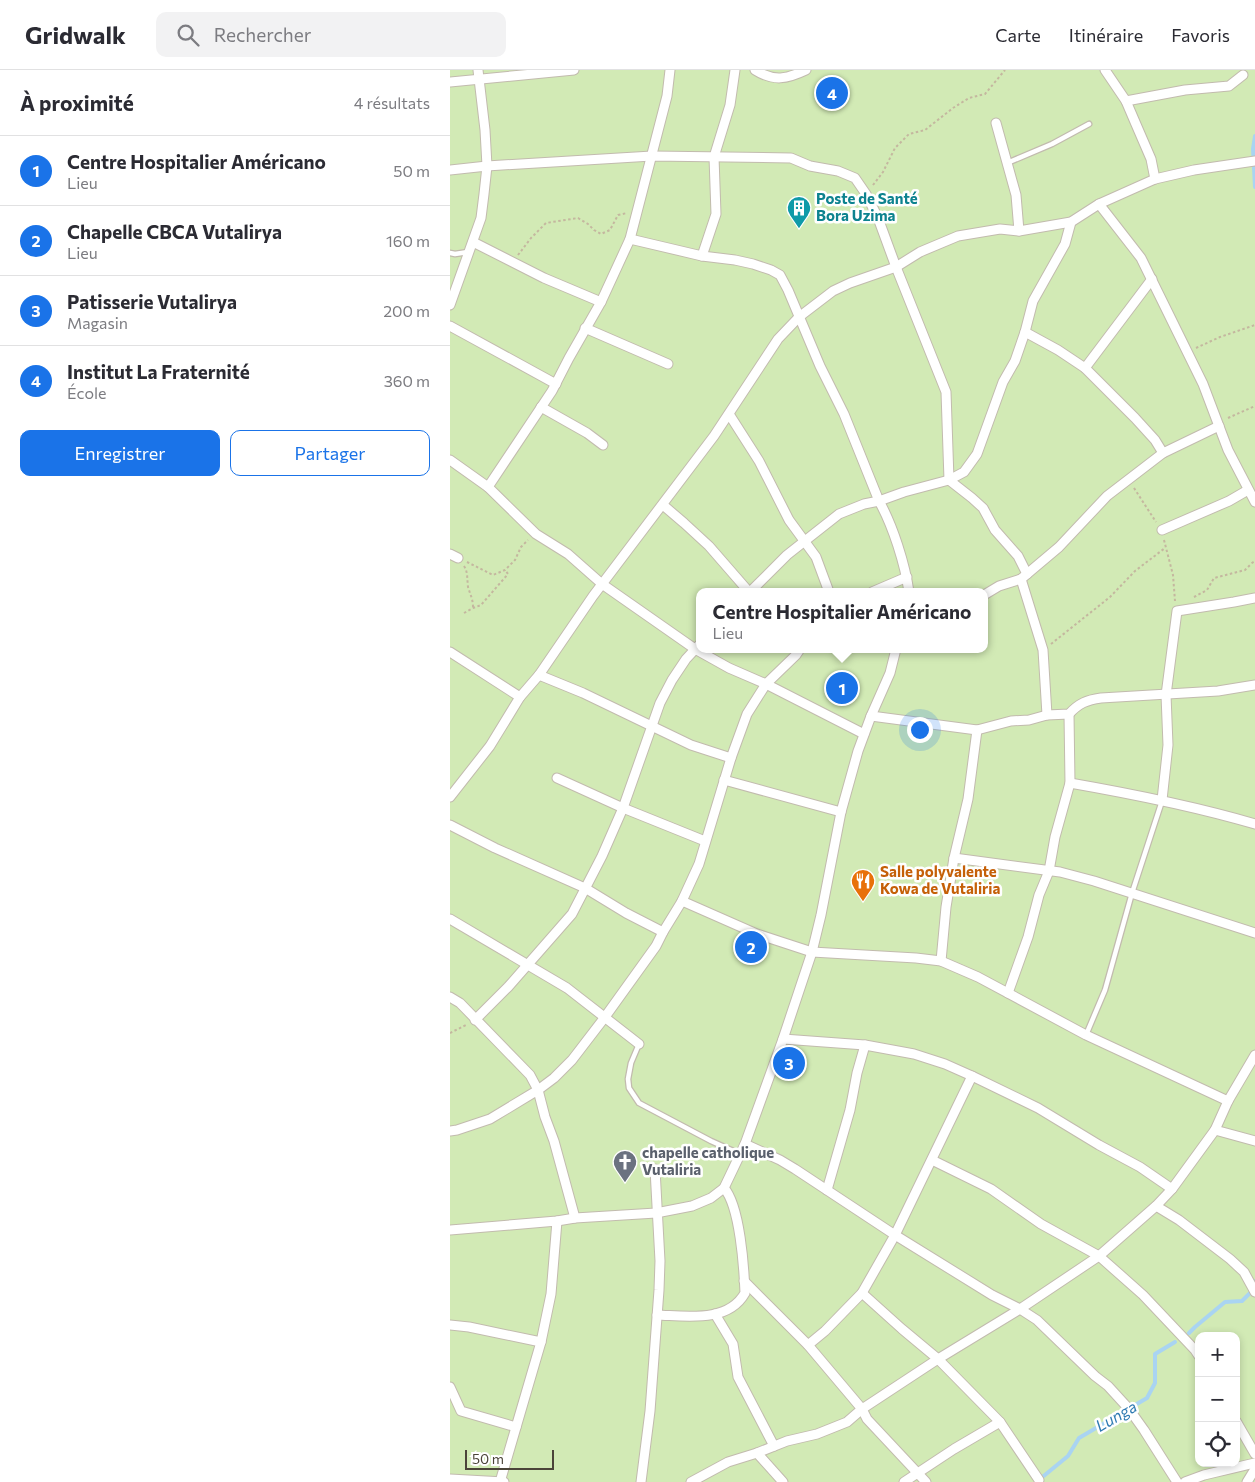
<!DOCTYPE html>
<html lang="fr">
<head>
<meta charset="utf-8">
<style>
	:root { --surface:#fff; --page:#f2f2f3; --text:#2b2b33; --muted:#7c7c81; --line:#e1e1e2; --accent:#1a73e8 }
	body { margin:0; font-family:Commissioner,sans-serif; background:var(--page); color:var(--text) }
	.controls { position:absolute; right:15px; bottom:15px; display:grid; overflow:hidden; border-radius:10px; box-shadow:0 2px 8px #0003 }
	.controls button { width:45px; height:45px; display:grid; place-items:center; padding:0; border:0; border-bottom:1px solid var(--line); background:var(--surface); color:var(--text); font:25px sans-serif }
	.scale { position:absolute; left:15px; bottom:12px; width:89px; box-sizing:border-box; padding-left:5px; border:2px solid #4b4439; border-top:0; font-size:14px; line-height:18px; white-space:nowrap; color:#4b4439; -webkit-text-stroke:4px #fff; paint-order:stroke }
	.you { position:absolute; left:469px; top:659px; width:18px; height:18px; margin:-12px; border:4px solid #fff; border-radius:50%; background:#1a73e8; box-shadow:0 0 0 8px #1a73e833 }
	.badge { display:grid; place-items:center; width:32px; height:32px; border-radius:50%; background:var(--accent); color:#fff; font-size:16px; font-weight:700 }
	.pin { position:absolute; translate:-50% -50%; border:2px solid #fff; box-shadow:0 1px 5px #0006 }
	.popup { position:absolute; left:246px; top:518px; width:292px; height:65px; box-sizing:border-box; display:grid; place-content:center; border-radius:10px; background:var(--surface); filter:drop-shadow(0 1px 4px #0005); font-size:16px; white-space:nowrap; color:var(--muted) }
	.popup b { font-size:19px; color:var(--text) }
	.popup::after { content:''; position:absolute; left:50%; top:100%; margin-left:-10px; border:10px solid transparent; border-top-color:var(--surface) }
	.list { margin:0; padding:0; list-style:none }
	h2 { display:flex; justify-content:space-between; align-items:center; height:65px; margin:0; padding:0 20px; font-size:21px }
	h2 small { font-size:16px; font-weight:400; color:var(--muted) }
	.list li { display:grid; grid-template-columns:32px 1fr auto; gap:15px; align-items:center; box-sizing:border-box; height:70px; padding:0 20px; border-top:1px solid var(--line) }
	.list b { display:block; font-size:19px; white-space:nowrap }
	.list p { margin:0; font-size:16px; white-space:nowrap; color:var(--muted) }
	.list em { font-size:16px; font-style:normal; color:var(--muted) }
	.actions { display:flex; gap:10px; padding:15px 20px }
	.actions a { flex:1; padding:11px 0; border:1px solid var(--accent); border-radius:10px; text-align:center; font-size:18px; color:var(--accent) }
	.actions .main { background:var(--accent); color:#fff }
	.icon { flex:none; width:28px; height:28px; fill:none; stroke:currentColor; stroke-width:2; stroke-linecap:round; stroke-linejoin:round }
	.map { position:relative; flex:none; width:805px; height:1412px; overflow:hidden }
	header { display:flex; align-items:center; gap:30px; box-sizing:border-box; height:70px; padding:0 25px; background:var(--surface); border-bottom:1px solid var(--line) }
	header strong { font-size:24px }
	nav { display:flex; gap:28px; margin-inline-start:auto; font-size:18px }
	.search { width:350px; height:45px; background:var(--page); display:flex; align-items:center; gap:12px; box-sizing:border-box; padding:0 18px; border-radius:10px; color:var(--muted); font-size:19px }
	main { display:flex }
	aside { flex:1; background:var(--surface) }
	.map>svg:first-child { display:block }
	.green { fill:#d2eab5; fill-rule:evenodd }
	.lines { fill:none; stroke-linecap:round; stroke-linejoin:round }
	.stream { stroke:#a9d4f2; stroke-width:4 }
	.service-casing { stroke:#c2bbae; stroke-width:7 }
	.minor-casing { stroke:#c2bbae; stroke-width:11 }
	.path { stroke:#c4b79f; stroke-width:2; stroke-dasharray:2.5 2.5; stroke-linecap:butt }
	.service { stroke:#fff; stroke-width:4.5 }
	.minor { stroke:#fff; stroke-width:9 }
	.labels { text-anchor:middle; stroke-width:5; stroke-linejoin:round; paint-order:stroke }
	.culture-label { font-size:15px; font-weight:bold; fill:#0d838f; stroke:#fff; text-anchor:start }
	.food-label { font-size:15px; font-weight:bold; fill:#c56008; stroke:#fff; text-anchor:start }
	.worship-label { font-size:15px; font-weight:bold; fill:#5b616d; stroke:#fff; text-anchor:start }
	.water-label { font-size:16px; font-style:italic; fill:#2e7ab2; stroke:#fff }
</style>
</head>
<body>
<header>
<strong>Gridwalk</strong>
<div class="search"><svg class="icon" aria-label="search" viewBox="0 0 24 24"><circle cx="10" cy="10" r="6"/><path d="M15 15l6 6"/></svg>Rechercher</div>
<nav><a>Carte</a><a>Itinéraire</a><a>Favoris</a></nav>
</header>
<main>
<aside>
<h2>À proximité<small>4 résultats</small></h2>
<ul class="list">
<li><span class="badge">1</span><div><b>Centre Hospitalier Américano</b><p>Lieu</p></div><em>50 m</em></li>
<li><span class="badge">2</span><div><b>Chapelle CBCA Vutalirya</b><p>Lieu</p></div><em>160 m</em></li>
<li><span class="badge">3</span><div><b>Patisserie Vutalirya</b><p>Magasin</p></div><em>200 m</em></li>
<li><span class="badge">4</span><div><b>Institut La Fraternité</b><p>École</p></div><em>360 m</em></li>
</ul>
<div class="actions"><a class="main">Enregistrer</a><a>Partager</a></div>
</aside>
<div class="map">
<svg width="805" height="1412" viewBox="0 0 805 1412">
	<rect width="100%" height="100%" fill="#f6f3ec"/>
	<path class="green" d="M0,0H805V1412H0ZM250,522H534V579H250ZM749,1266H786V1393H749Z"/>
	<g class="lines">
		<g class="stream">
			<path d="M805,66L803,79L805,117"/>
			<path d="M739,1263L745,1257L775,1232L792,1231L803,1220L805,1211"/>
			<path d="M590,1409L618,1386L629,1368L697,1328L705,1313V1284L725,1272"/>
		</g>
		<g class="service-casing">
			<g id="service">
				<path d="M557,93L602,74L639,54"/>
				<path d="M0,183L5,184L18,182"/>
				<path d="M636,965L655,920L682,823L712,731"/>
				<path d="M189,974L181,993L178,1009L179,1018L189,1033L261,1071L290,1084"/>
			</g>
		</g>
		<g class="minor-casing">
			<g id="minor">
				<path d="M305,0C324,12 337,9 356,0"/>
				<path d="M655,0L676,31L685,52L701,89L705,109"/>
				<path d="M0,12L124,0"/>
				<path d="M676,31L735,20L779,16L793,5"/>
				<path d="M546,53L566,125L569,161"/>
				<path d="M0,100L37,96L202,86L341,88L360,96L388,101L405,108L416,124L428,148L446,197L496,322L499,410L522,428L533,438L545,460L568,486L577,504"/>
				<path d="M649,134L691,188L753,314L778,380L805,432"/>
				<path d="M180,169L252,186L285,190L303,194L321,200L330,205L338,220L370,296L394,344L429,431C443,456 455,494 459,522"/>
				<path d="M23,172L94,208L151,232"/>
				<path d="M252,186L266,144L264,87L280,35L285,0"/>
				<path d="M0,235L31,148L34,124L37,96L35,60L28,0"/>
				<path d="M0,256L106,314"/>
				<path d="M135,258L218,294"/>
				<path d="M575,262L608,280L635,298L685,348L705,370L713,383"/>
				<path d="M635,298L702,209"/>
				<path d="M91,337L137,363L153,375"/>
				<path d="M279,344L309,391L339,450L366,487L379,522"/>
				<path d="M0,390L38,417L86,464L118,484L152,514L245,579L279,598L316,614L414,664"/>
				<path d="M38,417L102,321L119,288L151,232L180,169L217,26L220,0"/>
				<path d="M213,435L234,453L259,476L299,522"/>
				<path d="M712,460L779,431L798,420"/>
				<path d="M0,484L8,488"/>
				<path d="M571,509L593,580L597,645"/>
				<path d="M300,522L337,485L389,444L414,434L429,431L454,422L499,410L514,402L527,384L553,312L565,291L575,262L583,231L615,174L621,152"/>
				<path d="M422,522L457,507"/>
				<path d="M534,525L549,516L571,509L609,477L657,426L713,383L769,356"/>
				<path d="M0,582L70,627"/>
				<path d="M89,605L133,623L241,675L281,688"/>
				<path d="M421,646L527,660L561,651L579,650L597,645L619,644C629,633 637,630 651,628L768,621L805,615"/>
				<path d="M107,708L173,738L255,771"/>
				<path d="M274,710L391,742"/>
				<path d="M620,713C683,724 744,736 805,754"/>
				<path d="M0,727L40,676L70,627L89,605L143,526L264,366L328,269L349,247L383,221L400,213L446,197L470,182L508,166L550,159L569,161L621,152L649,134L705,109L744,100L805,91"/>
				<path d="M712,730L718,675L716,625L727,541L784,532L805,528"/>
				<path d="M0,755L45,778L135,818L176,843L213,862"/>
				<path d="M504,788L610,802L644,811L805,863"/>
				<path d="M232,831L307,864L362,882L466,888L491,891L528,907L636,965L778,1031"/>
				<path d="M0,849L117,918L189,974"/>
				<path d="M491,891L496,837L504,788L518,729L527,660"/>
				<path d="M558,923L578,867L589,825L599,801L605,767L620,713L619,644"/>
				<path d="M0,927L10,933L80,1005L88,1020L95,1047L104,1071L125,1148"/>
				<path d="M25,950L58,917L122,844L152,786L173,738L210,633L222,610L236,589L250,574"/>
				<path d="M333,969L415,975L464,984L495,994L522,1006L588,1038L649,1075L690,1097L722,1119"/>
				<path d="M765,1060L805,1071"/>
				<path d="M0,1061L7,1060L40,1049L88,1020L104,1008L122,990L155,947L206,876L213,862L232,831L249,794L281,688L297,644L316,614L346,585L350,579"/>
				<path d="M295,1074L330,1090L345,1099L445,1165L542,1225L570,1239L587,1250L645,1306L658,1316L679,1339L694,1360L727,1412"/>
				<path d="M482,1090L541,1119L591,1154L649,1186L693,1225L745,1280L749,1286"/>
				<path d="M377,1120L400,1040L407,1003L415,975"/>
				<path d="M706,1136L729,1150L780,1189L794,1202L805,1222"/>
				<path d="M0,1160L107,1151L125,1148L206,1143L242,1136L261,1128L274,1118L295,1074L333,969L362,882L371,845L391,742L408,681L421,646L440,603L446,579"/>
				<path d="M294,1211L358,1275L412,1339L417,1349L476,1412"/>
				<path d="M412,1223L452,1259L488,1289L550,1352L589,1410"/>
				<path d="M265,1244L283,1274L288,1307L324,1376"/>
				<path d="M207,1245C237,1246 278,1253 295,1223C294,1197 290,1136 274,1118"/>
				<path d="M0,1255L19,1257L91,1272"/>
				<path d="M358,1275L375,1261L412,1223L445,1165L522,1006"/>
				<path d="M0,1317L11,1341L66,1357"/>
				<path d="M786,1351L805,1384"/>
				<path d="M307,1383L333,1412"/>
				<path d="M0,1409L54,1412"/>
				<path d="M50,1412L91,1272L101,1224L107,1151"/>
				<path d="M191,1412L200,1341L209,1220L210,1191L205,1099"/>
				<path d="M241,1412L278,1392L307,1383L337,1371L367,1364L397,1352L412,1339L488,1289L570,1239L649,1186L706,1136L722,1119L765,1060L778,1031L805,985"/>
				<path d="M454,1412L504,1379L550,1352"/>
				<path d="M735,1412L754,1405L805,1393"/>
				<path d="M797,1412L805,1399"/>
			</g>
		</g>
		<g class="path">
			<path d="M423,115L433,102L445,78L459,64L475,60L503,38L519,28L535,24L555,0"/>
			<path d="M68,185L81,168L96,153L128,148L138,154L144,160L151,164L160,160L168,145L177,143"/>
			<path d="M746,278L770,267L805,255"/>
			<path d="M778,348L805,336"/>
			<path d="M684,418L706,452"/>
			<path d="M714,470L723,505L725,531"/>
			<path d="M17,492L43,505L55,500L65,490L71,477L78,470"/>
			<path d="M14,496C18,502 17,509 18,517C20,524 23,529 23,537"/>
			<path d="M744,527L757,520L764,508L795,500L802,493L805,491"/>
			<path d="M14,543L23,538L31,535L58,504L55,500"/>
			<path d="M601,574L660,527L685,501L715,478"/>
			<path d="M0,963L16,955"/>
		</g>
		<use href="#service" class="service"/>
		<use href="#minor" class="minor"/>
	</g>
	<defs>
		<g id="building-pin" transform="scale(1.25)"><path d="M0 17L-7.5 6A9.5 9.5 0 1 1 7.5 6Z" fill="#0f9aa8" stroke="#fff"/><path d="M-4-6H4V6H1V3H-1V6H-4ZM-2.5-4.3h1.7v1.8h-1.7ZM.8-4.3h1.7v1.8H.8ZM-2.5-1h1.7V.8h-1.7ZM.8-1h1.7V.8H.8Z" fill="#fff"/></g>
		<g id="restaurant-pin" transform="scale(1.25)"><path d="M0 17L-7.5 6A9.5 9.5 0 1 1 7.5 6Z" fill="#e8710a" stroke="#fff"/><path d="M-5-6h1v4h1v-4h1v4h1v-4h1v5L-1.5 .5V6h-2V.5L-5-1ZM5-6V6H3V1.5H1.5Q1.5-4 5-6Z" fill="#fff"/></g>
		<g id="church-pin" transform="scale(1.25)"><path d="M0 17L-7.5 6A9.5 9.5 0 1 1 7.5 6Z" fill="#6b7280" stroke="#fff"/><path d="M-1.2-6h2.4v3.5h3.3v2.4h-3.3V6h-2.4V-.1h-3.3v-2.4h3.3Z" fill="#fff"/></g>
	</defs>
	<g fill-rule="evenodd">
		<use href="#building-pin" x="349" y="138"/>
		<use href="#restaurant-pin" x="413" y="811"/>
		<use href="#church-pin" x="175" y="1092"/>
	</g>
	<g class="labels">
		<g class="culture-label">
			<text x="366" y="134">Poste de Santé<tspan x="366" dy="17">Bora Uzima</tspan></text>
		</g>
		<g class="food-label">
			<text x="430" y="807">Salle polyvalente<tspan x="430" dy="17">Kowa de Vutaliria</tspan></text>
		</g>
		<g class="worship-label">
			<text x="192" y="1088">chapelle catholique<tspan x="192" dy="17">Vutaliria</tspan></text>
		</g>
		<g class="water-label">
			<text transform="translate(666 1346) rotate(-30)" y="6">Lunga</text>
		</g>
	</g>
</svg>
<div class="controls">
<button>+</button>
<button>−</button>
<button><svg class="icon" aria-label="locate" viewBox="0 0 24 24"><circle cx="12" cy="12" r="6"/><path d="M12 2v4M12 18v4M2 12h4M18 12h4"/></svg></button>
</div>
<div class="scale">50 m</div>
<div class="you"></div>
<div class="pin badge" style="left:392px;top:618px">1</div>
<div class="popup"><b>Centre Hospitalier Américano</b>Lieu</div>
<div class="pin badge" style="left:301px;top:877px">2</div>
<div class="pin badge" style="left:339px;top:993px">3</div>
<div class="pin badge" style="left:382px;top:23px">4</div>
</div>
</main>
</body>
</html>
